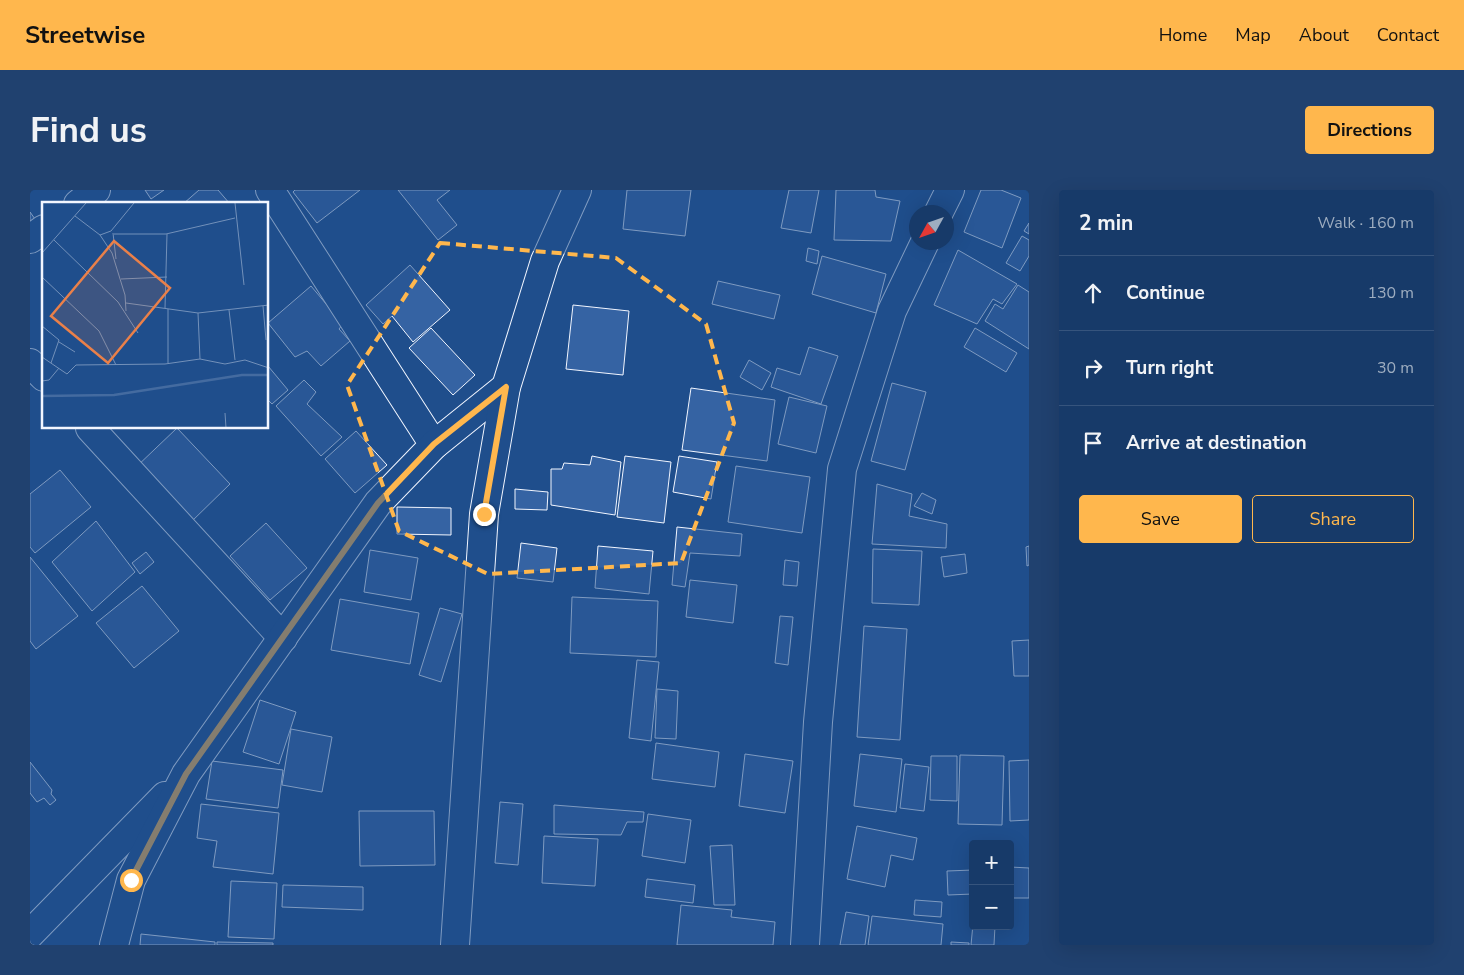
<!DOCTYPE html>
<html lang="en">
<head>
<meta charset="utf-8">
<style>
	:root { --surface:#173a69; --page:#20416f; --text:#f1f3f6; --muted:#9eadc0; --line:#36547d; --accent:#ffb74d }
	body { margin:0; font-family:"Nunito Sans",sans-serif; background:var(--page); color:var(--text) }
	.controls { position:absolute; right:15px; bottom:15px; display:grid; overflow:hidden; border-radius:5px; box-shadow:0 5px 20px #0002 }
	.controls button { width:45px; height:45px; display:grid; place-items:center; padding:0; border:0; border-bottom:1px solid var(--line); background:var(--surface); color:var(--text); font:25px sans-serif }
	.compass { position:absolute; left:879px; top:15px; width:45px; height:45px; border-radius:50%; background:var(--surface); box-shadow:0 5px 20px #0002; rotate:230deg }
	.stop { position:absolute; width:15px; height:15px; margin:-11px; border:4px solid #ffb74d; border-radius:50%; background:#fff }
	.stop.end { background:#ffb74d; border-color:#fff; box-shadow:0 1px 5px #0008 }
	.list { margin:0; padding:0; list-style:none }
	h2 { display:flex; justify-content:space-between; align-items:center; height:65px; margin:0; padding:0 20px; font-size:21px }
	h2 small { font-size:16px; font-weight:400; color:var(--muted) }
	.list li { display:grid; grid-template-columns:32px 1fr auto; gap:15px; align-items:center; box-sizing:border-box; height:75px; padding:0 20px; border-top:1px solid var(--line) }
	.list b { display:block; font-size:19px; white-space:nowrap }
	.list em { font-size:16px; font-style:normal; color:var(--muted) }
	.actions { display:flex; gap:10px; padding:15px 20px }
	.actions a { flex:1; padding:11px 0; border:1px solid var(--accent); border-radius:5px; text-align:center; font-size:18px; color:var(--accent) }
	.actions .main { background:var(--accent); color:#111 }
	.icon { flex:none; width:28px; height:28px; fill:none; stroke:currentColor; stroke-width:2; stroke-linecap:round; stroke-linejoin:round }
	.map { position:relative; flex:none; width:999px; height:755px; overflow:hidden; border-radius:5px }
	header { display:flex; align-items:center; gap:30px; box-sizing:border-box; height:70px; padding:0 25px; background:var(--accent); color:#111 }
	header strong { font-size:24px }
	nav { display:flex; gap:28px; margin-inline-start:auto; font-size:18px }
	.intro { display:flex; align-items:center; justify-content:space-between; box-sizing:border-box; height:120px; padding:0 30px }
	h1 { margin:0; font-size:35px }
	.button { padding:12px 22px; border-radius:5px; background:var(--accent); color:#111; font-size:18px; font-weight:700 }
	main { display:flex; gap:30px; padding:0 30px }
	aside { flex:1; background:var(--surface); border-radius:5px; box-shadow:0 5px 20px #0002 }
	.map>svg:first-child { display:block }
	.building { fill:#3563a3; stroke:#f2f6ff }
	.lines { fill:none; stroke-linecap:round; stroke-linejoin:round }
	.street-casing { stroke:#f2f6ff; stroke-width:30 }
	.street { stroke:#1f4e8c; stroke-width:28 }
	.route { stroke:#ffb74d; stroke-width:6 }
	.marked { fill:none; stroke:#ffb74d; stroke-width:4; stroke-dasharray:10 6; stroke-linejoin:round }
	.inset-river { fill:none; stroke:#446ba0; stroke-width:2.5 }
	.inset-road { fill:none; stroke:#7391ba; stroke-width:1 }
	.view { fill:#ea8049; fill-opacity:0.15; stroke:#ea8049; stroke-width:2.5 }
	.inset-edge { fill:none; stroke:#f2f6ff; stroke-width:2.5 }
</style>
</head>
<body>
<header>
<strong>Streetwise</strong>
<nav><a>Home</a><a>Map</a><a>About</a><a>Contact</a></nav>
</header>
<div class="intro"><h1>Find us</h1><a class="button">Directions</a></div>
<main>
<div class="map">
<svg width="999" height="755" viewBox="0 0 999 755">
	<rect width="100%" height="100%" fill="#1f4e8c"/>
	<g class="building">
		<path d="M115,0H134L121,9Z"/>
		<path d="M169,0H188L200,14H153Z"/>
		<path d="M265,0H330L287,33L263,2Z"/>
		<path d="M368,0H420L407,10L427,35L408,50Z"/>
		<path d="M597,0H661L655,46L593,39Z"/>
		<path d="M759,0H789L781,43L751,38Z"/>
		<path d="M806,0H845L846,7L870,11L861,51L804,50Z"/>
		<path d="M951,0H971L991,8L972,58L934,42Z"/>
		<path d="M0,22L5,29L0,33Z"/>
		<path d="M999,33V44L994,41Z"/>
		<path d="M992,46L999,50V66L990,81L976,73Z"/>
		<path d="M778,58L789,61L787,74L776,71Z"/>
		<path d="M928,60L987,94L972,114L963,109L947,134L904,115Z"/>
		<path d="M792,66L856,84L846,123L782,104Z"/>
		<path d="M380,75L420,120L383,152L362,126L353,134L336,115Z"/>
		<path d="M688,91L750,105L744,129L682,114Z"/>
		<path d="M988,95L999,102V159L955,131L965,114L973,119Z"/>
		<path d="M281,96L313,134L309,139L320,151L291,176L277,161L265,167L238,133Z"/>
		<path d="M543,115L599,121L593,185L536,179Z"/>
		<path d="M401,138L445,185L423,205L379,158Z"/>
		<path d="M945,138L987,163L976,182L934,157Z"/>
		<path d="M779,157L808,166L791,214L741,197L747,178L770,185Z"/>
		<path d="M719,170L741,183L732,200L710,187Z"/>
		<path d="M238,176L258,200L242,214L238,210Z"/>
		<path d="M274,190L286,202L277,214L312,247L291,266L246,216Z"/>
		<path d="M862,193L896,202L875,280L841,271Z"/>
		<path d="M661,198L745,210L737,271L652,260Z"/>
		<path d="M759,207L797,216L786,263L748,254Z"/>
		<path d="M147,238L200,294L159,334L104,279Z"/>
		<path d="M326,241L357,275L325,303L295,269Z"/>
		<path d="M562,266L591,272L585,325L521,315V279H532L534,273L560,275Z"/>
		<path d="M595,266L641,272L634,333L587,327Z"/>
		<path d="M649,266L687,272L681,309L643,302Z"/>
		<path d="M706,276L780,287L772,343L698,332Z"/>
		<path d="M30,280L61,317L5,363L0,357V304Z"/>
		<path d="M847,294L882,304L879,326L917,334L916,358L842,354Z"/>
		<path d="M485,299L518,302L517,320L485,319Z"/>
		<path d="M892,303L906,310L902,324L884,316Z"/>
		<path d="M367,317L421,318V345L367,344Z"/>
		<path d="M66,331L105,382L62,421L22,372Z"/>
		<path d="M236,333L277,378L240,410L200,366Z"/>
		<path d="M647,337L712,344L710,366L660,363L655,397L642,395Z"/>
		<path d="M491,353L527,358L523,392L487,388Z"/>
		<path d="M568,356L623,361L619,404L565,398Z"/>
		<path d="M999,356V375L997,376L996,357Z"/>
		<path d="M843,359L892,361L889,415L842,413Z"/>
		<path d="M340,360L388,368L381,410L334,402Z"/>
		<path d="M116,362L124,372L110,384L102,373Z"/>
		<path d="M935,364L937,383L914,387L911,367Z"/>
		<path d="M0,367L48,426L6,459L0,451Z"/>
		<path d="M755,370L769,372L767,396L753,395Z"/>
		<path d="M660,390L707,395L703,433L656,427Z"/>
		<path d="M112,396L149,441L104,478L66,433Z"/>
		<path d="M542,407L628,411L626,467L540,463Z"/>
		<path d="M310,409L389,423L380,474L301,460Z"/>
		<path d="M410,418L432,424L411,492L389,485Z"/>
		<path d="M750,426L763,427L758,475L745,473Z"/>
		<path d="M834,436L877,439L870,550L827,547Z"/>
		<path d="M999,450V486H984L982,451Z"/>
		<path d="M607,470L629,472L621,551L599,548Z"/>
		<path d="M627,499L648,501L646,549L625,548Z"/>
		<path d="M230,510L266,522L249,574L213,562Z"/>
		<path d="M261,539L302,547L292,602L252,595Z"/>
		<path d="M626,553L689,562L685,597L622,589Z"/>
		<path d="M715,564L763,571L755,623L709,616Z"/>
		<path d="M830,564L872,569L866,622L824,616Z"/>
		<path d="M930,565L974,566L972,635L928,634Z"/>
		<path d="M901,566H927V611L900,610Z"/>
		<path d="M999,570V630L980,631L979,571Z"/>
		<path d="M182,571L253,580L248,618L176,609Z"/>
		<path d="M0,572L22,600L21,604L26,610L20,615L14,608L7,612L0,603Z"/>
		<path d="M875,574L899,577L894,621L870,618Z"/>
		<path d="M470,612L493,614L488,675L465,673Z"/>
		<path d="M171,614L249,623L243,684L183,677L187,651L167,648Z"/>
		<path d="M524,615L614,622L613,632H597L591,645L524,644Z"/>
		<path d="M329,621H404L405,675L330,676Z"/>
		<path d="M618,624L661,630L655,673L612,666Z"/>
		<path d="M827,636L887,648L883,670L861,665L855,697L817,689Z"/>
		<path d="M514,646L568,649L565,696L512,693Z"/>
		<path d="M702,655L705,715H684L680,656Z"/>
		<path d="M980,677L999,678V708H980Z"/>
		<path d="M943,680V704L918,705L917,681Z"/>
		<path d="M617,689L665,695L663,713L615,707Z"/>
		<path d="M201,691L247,693L244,749L198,747Z"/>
		<path d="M253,695L333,697V720L252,717Z"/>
		<path d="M885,710L912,712L911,727L884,725Z"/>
		<path d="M651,715L702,720L701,727L745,732L743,755H647Z"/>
		<path d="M816,722L839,726L835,755H810Z"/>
		<path d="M842,726L913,734L911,755H838Z"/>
		<path d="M943,734V736H965L964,755H941Z"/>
		<path d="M111,744L185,752V755H110Z"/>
		<path d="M187,752L243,753V755H187Z"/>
		<path d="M921,752L939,753V755H921Z"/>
	</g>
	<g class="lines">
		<g class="street-casing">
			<g id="street">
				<path d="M240,0L404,255"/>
				<path d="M48,14L66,0"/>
				<path d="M909,22L920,0"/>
				<path d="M0,49L14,39"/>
				<path d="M0,173L14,187"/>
				<path d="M60,238L253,448"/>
				<path d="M0,744L135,606"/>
				<path d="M84,755L101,690L156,584L348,313L404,255L476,197"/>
				<path d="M425,755L454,324L476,197L515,71L547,0"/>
				<path d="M775,755L788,532L812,279L862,121L895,52"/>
			</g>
		</g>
		<use href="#street" class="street"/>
	</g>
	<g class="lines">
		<path class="route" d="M101,690L156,584L348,313L404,254L476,197L454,324"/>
	</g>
	<path d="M0 0H999V755H0ZM410,53L586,68L676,134L704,233L651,373L458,384L369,341L317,195Z" fill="#1f4e8c" fill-opacity=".55" fill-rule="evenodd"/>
	<path class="marked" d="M410,53L586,68L676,134L704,233L651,373L458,384L369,341L317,195Z"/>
	<g transform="translate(12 12)">
		<rect width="226" height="226" fill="#1f4e8c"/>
		<path class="inset-river" d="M0,194L72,193L200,173H227"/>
		<path class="inset-road" d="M193,1L202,83M33,14L58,33L70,51L83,93L84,109M71,31L74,57M72,32H124L193,16M58,33L69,29L92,1M12,38L76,100L96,131M0,51L44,1M0,75L57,129L74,163M79,77L125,75M84,101L156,111L227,103M221,104L224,138M123,106L125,32M126,107V161M187,108L193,158M156,111L158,157M0,124L17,138L9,161M17,140L33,150M0,155L25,172L34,163L123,162L158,157L183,162L203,158L227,166M0,179L7,178L17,166M183,211L184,226"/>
		<path class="view" d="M72,39L128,86L66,161L9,114Z"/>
		<rect width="226" height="226" class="inset-edge"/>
	</g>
</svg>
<div class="controls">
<button>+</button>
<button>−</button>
</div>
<svg class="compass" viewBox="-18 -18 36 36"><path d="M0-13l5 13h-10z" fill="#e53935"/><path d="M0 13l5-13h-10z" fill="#9eadc0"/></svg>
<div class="stop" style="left:101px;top:690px"></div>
<div class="stop end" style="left:454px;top:324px"></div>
</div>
<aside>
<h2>2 min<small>Walk · 160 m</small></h2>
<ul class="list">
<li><svg class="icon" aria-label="ahead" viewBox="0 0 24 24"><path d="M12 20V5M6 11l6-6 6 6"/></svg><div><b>Continue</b></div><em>130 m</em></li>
<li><svg class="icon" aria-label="right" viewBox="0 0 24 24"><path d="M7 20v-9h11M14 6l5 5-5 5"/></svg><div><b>Turn right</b></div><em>30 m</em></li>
<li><svg class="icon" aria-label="arrive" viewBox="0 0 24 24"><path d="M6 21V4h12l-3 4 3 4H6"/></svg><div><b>Arrive at destination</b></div></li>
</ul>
<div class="actions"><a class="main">Save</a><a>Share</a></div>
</aside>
</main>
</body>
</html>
